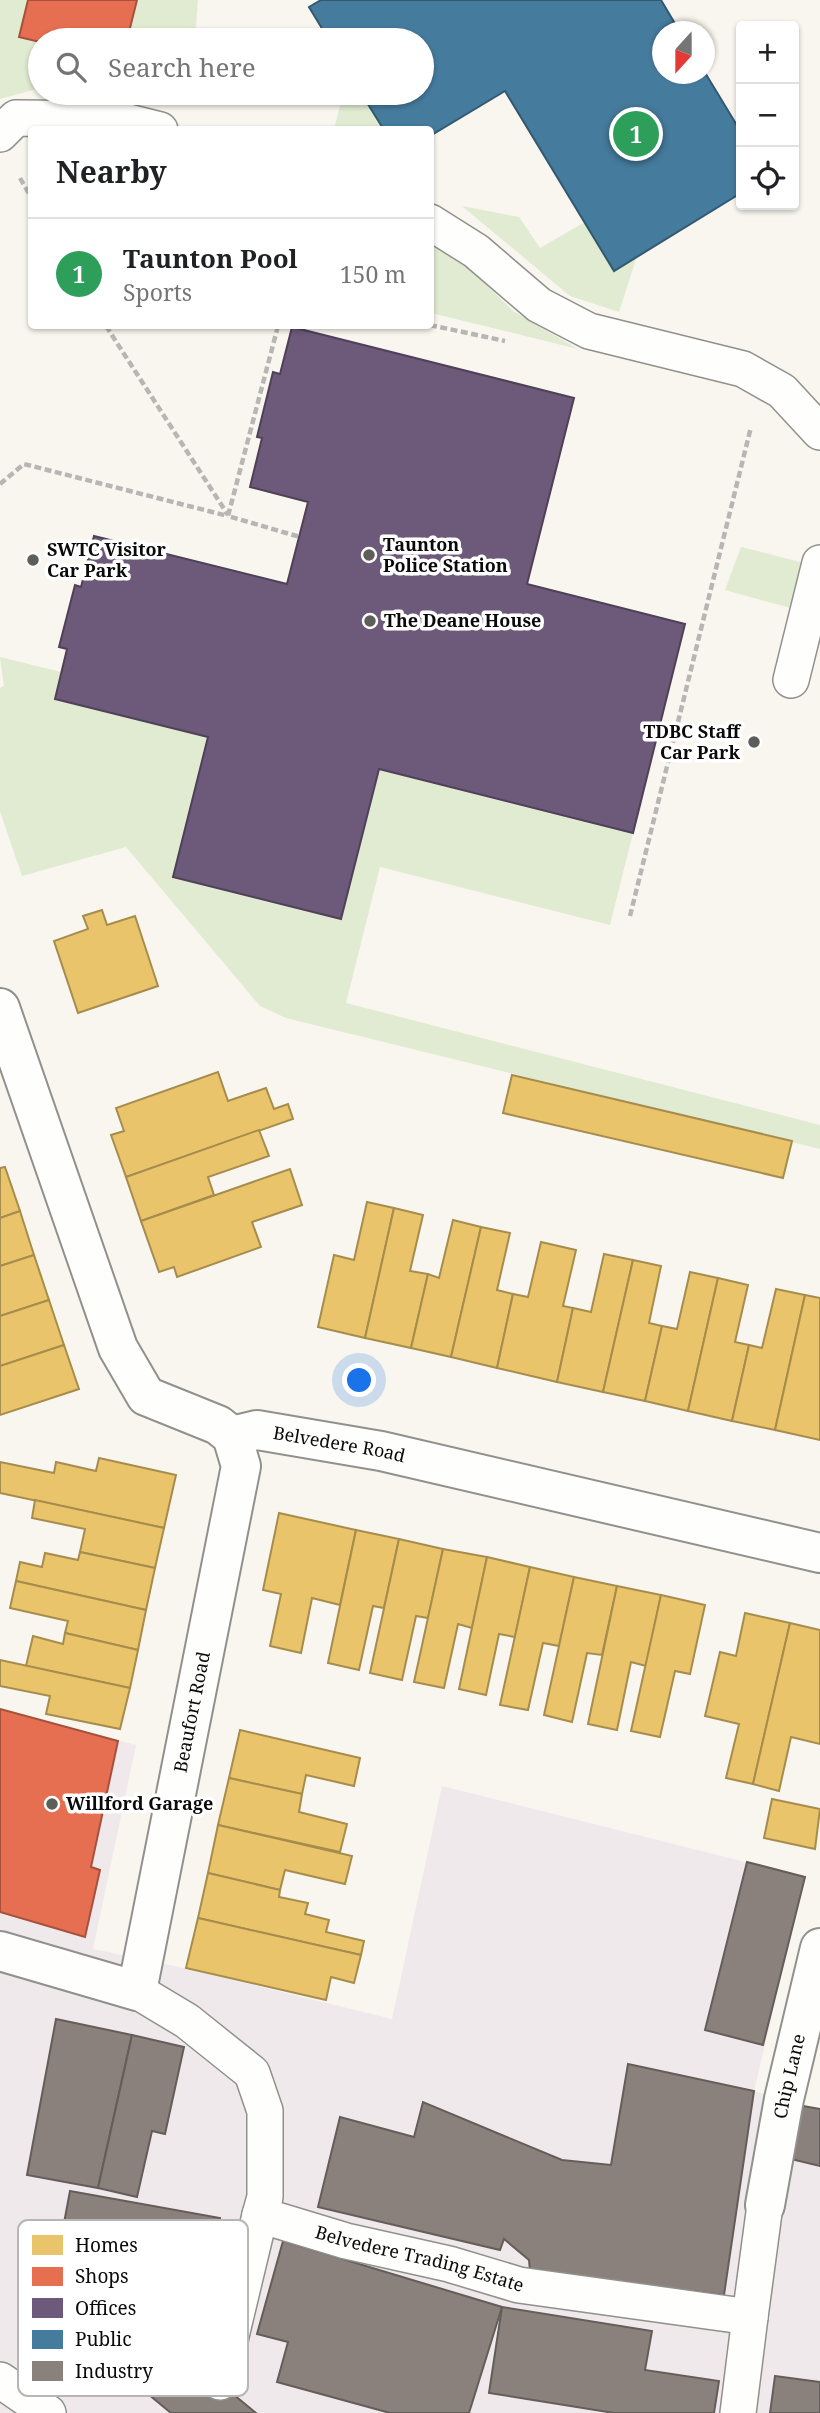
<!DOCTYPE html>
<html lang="en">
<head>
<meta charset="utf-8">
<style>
	:root { --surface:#fff; --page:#f6f6f6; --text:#202124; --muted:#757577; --line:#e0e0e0; --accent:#7c3aed }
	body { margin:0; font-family:"Noto Serif",serif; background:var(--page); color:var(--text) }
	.controls { position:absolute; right:21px; top:21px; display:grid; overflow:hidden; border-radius:7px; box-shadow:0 2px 5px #0004 }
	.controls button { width:63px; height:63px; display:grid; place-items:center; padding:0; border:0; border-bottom:2px solid var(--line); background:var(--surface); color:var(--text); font:35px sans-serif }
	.compass { position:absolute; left:652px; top:21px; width:63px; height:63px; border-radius:50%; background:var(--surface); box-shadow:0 2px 5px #0004; rotate:201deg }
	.you { position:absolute; left:360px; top:1381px; width:24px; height:24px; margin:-18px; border:5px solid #fff; border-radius:50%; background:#1a73e8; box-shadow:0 0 0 10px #1a73e833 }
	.badge { display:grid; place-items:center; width:46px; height:46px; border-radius:50%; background:var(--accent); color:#fff; font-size:23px; font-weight:700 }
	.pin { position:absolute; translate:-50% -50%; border:4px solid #fff; box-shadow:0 2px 7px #0006 }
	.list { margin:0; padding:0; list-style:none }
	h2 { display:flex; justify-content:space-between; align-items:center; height:91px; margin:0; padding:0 28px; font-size:30px }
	h2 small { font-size:23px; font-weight:400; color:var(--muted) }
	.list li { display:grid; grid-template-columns:46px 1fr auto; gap:21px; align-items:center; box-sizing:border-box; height:112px; padding:0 28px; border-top:2px solid var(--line) }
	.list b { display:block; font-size:26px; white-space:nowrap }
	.list p { margin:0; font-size:23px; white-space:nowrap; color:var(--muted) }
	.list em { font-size:23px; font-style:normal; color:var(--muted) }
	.icon { flex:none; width:38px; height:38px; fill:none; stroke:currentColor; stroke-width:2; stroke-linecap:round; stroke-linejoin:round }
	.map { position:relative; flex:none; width:820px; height:2413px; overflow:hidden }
	.search { position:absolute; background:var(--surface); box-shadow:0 2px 5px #0004; left:28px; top:28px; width:406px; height:77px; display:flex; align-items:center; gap:18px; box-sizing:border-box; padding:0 24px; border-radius:38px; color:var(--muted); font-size:26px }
	.panel { position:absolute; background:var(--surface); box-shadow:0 2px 5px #0004; left:28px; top:126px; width:406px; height:203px; border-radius:7px }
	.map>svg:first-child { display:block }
	.industrial { fill:#efe9eb }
	.green { fill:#e1ebd1 }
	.homes { fill:#e9c46a; stroke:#a68c4d; stroke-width:2 }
	.shops { fill:#e76f51; stroke:#a5513c; stroke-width:2 }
	.offices { fill:#6d597a; stroke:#4f4158; stroke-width:2 }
	.public { fill:#457b9d; stroke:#335971; stroke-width:2 }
	.industry { fill:#8a817c; stroke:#645d5a; stroke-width:2 }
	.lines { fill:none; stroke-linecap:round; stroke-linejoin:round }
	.service-casing { stroke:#91908d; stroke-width:38 }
	.minor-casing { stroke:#91908d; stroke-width:42 }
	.path { stroke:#b7b6b5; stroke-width:4.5; stroke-dasharray:7 3.5; stroke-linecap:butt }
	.service { stroke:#fefefc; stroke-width:35 }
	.minor { stroke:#fefefc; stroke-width:38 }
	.poi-dot { fill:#5d5d5a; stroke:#fff; stroke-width:2.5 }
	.labels { text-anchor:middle; stroke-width:7; stroke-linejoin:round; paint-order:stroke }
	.poi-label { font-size:18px; font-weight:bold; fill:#0a0a0a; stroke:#fff; text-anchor:start }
	.street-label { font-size:18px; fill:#0a0a0a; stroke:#fff }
	.key { fill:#fff; stroke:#b6b6b6; stroke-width:2 }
	.key-label { font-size:19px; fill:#0a0a0a }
</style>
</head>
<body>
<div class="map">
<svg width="820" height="2413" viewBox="0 0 820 2413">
	<rect width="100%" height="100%" fill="#f8f6ee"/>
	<path class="industrial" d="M0,1709L136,1745L93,1949L184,1968L392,2019L442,1786L805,1877L754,2091L820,2109V2413H0Z"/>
	<g class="green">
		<path d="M0,0H28L19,37L40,42V88L0,99Z"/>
		<path d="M137,0H198L195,40H127Z"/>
		<path d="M343,93H361L384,129L334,130Z"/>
		<path d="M462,206L519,217L540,248L585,222L637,256L619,312L570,296Z"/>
		<path d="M430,240L459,258L513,311L578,349L431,313Z"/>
		<path d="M741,547L820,567V616L725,590Z"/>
		<path d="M0,657L61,672L55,699L208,737L174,877L341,919L379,769L633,833L610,925L380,867L346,1003L820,1125V1149L286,1018L260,1006L126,847L22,876L0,811V688L4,686Z"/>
	</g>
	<g class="homes">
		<path d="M102,910L107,925L135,916L158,986L78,1013L54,941L88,929L83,916Z"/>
		<path d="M218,1072L228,1101L266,1088L274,1109L288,1104L293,1119L126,1177L111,1135L124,1131L116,1108Z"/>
		<path d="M512,1075L792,1141L783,1178L503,1113Z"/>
		<path d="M259,1130L269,1156L208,1177L214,1195L141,1221L126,1177Z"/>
		<path d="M5,1167L20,1211L0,1218V1168Z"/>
		<path d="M290,1169L302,1205L252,1222L261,1247L177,1277L174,1267L159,1272L141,1221Z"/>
		<path d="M367,1202L394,1208L365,1338L318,1327L334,1255L354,1260Z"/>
		<path d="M394,1208L423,1215L410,1271L428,1274L411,1348L365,1338Z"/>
		<path d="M20,1211L34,1255L0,1266V1218Z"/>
		<path d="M453,1220L481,1227L451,1357L411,1348L428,1274L439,1278Z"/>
		<path d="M481,1227L510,1233L497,1290L513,1294L497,1368L451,1357Z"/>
		<path d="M541,1242L576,1250L563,1306L573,1308L557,1382L497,1368L513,1294L528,1297Z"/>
		<path d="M604,1254L633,1260L603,1392L557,1382L573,1308L591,1312Z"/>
		<path d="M34,1255L49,1300L0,1316V1266Z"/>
		<path d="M633,1260L661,1266L649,1323L662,1326L645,1401L603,1392Z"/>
		<path d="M690,1272L718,1278L688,1411L645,1401L662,1326L677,1329Z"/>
		<path d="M718,1278L748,1285L735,1342L749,1345L732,1421L688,1411Z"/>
		<path d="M776,1289L805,1295L775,1430L732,1421L749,1345L762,1348Z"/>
		<path d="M805,1295L820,1298V1440L775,1430Z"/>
		<path d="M49,1300L64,1345L0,1366V1316Z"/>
		<path d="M64,1345L79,1389L0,1415V1366Z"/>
		<path d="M99,1458L176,1475L164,1528L0,1493V1462L54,1473L56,1462L96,1471Z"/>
		<path d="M35,1500L164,1528L155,1568L80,1552L85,1529L32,1518Z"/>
		<path d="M279,1513L356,1530L340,1605L312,1598L301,1653L270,1646L281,1594L263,1590Z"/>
		<path d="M356,1530L399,1539L384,1608L373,1606L359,1670L328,1663Z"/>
		<path d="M399,1539L443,1549L428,1618L416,1616L402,1680L370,1673Z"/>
		<path d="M443,1549L487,1557L472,1628L458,1624L444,1688L414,1682Z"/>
		<path d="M80,1552L155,1568L146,1610L16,1581L20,1562L42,1567L45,1553L78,1560Z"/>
		<path d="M487,1557L530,1567L515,1637L499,1634L486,1695L459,1689Z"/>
		<path d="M530,1567L574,1577L559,1646L543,1643L528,1710L500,1705Z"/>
		<path d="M574,1577L617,1586L602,1655L587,1653L572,1722L544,1715Z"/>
		<path d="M16,1581L146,1610L138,1650L65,1633L68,1621L10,1608Z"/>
		<path d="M617,1586L661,1595L646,1666L631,1662L617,1730L588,1724Z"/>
		<path d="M661,1595L705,1605L690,1674L675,1671L660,1737L631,1731Z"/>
		<path d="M745,1613L790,1623L753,1784L726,1778L739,1724L705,1716L720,1652L736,1656Z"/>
		<path d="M790,1623L820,1630V1744L791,1737L779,1791L753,1784Z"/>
		<path d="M65,1633L138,1650L130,1688L26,1666L33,1636L63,1644Z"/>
		<path d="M0,1660L130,1688L120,1729L46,1714L50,1696L0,1686Z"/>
		<path d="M240,1730L360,1758L354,1786L306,1775L302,1794L229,1778Z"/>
		<path d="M229,1778L302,1794L299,1812L347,1824L340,1852L218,1825Z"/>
		<path d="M772,1799L820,1809L815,1849L764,1838Z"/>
		<path d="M218,1825L352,1856L345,1884L285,1870L280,1890L208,1873Z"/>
		<path d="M208,1873L280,1890L279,1897L308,1903L305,1914L329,1920L326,1932L364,1941L361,1955L198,1918Z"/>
		<path d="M198,1918L361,1955L354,1983L331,1977L326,2000L186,1968Z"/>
	</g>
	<g class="shops">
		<path d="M28,0H137L127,40L40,42L19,37Z"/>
		<path d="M0,1709L118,1741L91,1867L100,1870L85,1937L0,1912Z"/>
	</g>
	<path class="offices" d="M292,327L574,398L527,584L685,624L633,833L379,769L341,919L173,877L208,737L55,699L67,649L59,647L75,585L81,587L94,536L287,584L308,502L250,487L262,438L257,437L273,372L280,374Z"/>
	<path class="public" d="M321,0H661L680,32H662V74L704,71L741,132V193L614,271L505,91L430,136V130H384L361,93H422V40H329L309,7Z"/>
	<g class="industry">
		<path d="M747,1862L805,1877L763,2045L705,2030Z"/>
		<path d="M56,2019L132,2035L98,2188L27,2175Z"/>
		<path d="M132,2035L184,2047L165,2134L152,2131L137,2197L98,2188Z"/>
		<path d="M628,2064L754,2091L724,2295L530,2271L529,2260L504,2239L500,2250L318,2207L340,2117L414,2137L423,2102L562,2160L611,2165Z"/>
		<path d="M803,2106L820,2109V2166L791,2159Z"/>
		<path d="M70,2191L220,2218L210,2278L143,2266L135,2313L256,2413H171L27,2294L58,2255Z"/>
		<path d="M283,2241L502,2307L469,2413H390L277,2382L288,2342L257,2334Z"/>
		<path d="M502,2307L652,2331L645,2370L719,2381L714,2413H614L489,2393Z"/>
		<path d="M775,2376L820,2382V2413H770Z"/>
	</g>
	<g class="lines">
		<g class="service-casing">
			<g id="service">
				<path d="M0,134L16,118L116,119L160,130"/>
				<path d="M430,222L476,251L539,305L589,331L743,369L782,391L820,432"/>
				<path d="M791,680L820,563"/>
				<path id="s1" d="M137,1991L187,2021L252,2073L265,2111V2197L260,2215L346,2241L449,2264L519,2285L750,2317L765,2205"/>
				<path d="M0,2380L48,2413"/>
				<path d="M220,2382L260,2215"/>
				<path d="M738,2413L750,2317"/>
			</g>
		</g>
		<g class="minor-casing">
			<g id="minor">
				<path id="s2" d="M0,1008L118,1348L146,1396L218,1425L232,1436L257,1430L381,1451L820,1553"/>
				<path id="s3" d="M0,1951L137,1991L241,1466L232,1436"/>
				<path id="s4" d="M765,2205L784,2099L820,1948"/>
			</g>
		</g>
		<g class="path">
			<path d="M20,178L32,199"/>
			<path d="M430,325L505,341"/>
			<path d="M106,326L228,515"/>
			<path d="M278,326L228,516L300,537"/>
			<path d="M0,484L24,464L228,516"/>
			<path d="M630,916L751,427"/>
		</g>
		<use href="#service" class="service"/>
		<use href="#minor" class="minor"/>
	</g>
	<g class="poi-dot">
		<circle cx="369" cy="555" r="7"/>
		<circle cx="33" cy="560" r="7"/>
		<circle cx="370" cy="621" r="7"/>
		<circle cx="754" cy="742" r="7"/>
		<circle cx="52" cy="1804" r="7"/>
	</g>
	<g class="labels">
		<g class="poi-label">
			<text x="383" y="551">Taunton<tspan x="383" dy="21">Police Station</tspan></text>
			<text x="47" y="556">SWTC Visitor<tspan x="47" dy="21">Car Park</tspan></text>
			<text x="384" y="627">The Deane House</text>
			<text x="740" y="738" text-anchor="end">TDBC Staff<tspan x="740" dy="21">Car Park</tspan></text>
			<text x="66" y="1810">Willford Garage</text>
		</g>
		<g class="street-label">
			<text dy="6" stroke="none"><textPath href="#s2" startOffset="620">Belvedere Road</textPath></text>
			<text dy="6" stroke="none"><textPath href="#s3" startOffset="427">Beaufort Road</textPath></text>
			<text dy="6" stroke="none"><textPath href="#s4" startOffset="131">Chip Lane</textPath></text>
			<text dy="6" stroke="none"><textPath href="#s1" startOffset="452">Belvedere Trading Estate</textPath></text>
		</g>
	</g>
	<rect x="18" y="2220" width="230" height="176" rx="10" class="key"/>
	<rect x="32" y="2235" width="31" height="20" fill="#e9c46a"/>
	<rect x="32" y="2267" width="31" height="19" fill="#e76f51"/>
	<rect x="32" y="2298" width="31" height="20" fill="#6d597a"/>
	<rect x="32" y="2330" width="31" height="19" fill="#457b9d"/>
	<rect x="32" y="2361" width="31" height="20" fill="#8a817c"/>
	<g class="key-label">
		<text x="75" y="2252">Homes</text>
		<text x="75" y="2283">Shops</text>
		<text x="75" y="2315">Offices</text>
		<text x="75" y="2346">Public</text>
		<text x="75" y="2378">Industry</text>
	</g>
</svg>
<div class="controls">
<button>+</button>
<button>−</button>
<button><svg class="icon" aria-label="locate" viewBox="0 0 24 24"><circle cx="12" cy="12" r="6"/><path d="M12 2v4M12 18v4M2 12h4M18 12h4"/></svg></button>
</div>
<svg class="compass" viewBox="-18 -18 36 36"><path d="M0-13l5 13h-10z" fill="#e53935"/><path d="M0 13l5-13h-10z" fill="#757577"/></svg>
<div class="you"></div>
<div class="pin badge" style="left:636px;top:134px;background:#2e9e5b">1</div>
<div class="search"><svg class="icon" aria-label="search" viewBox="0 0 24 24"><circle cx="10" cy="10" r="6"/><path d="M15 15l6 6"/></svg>Search here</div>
<section class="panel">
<h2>Nearby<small></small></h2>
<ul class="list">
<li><span class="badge" style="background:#2e9e5b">1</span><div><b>Taunton Pool</b><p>Sports</p></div><em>150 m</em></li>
</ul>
</section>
</div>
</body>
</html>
